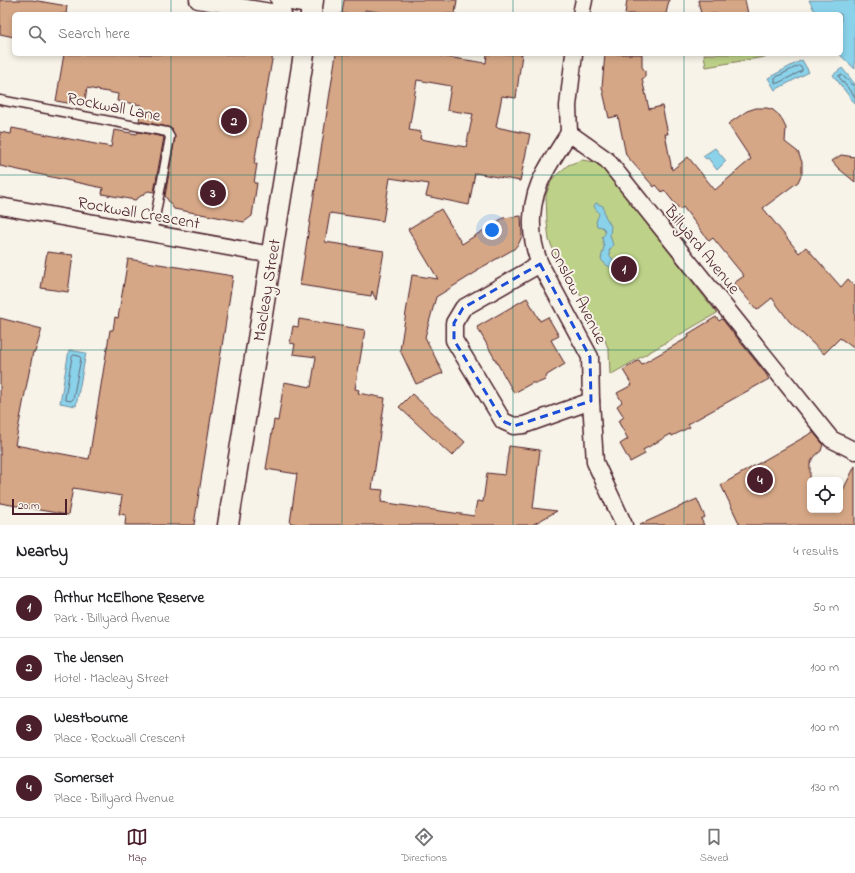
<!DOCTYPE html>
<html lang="en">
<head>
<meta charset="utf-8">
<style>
	:root { --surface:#fff; --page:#f2f2f2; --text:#202124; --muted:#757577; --line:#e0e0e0; --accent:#4a1f2b }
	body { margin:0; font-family:"Indie Flower",sans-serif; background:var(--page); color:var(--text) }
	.controls { position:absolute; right:12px; bottom:12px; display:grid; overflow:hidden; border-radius:6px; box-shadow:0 2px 6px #0003 }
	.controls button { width:36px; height:36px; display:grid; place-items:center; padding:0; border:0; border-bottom:1px solid var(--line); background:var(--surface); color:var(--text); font:20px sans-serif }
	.scale { position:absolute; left:12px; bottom:10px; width:55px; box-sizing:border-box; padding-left:4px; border:2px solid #4a1f2b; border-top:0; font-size:11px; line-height:14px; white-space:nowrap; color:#4a1f2b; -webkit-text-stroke:3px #f7f3e8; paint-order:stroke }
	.you { position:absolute; left:492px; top:230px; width:14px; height:14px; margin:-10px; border:3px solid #fff; border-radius:50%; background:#1a73e8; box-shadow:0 0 0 6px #1a73e833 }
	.badge { display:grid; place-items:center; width:26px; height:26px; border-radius:50%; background:var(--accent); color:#fff; font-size:13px; font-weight:700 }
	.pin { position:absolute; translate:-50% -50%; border:2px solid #fff; box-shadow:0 1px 4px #0006 }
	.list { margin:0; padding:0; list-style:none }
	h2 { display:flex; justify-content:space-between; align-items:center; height:52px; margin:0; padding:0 16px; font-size:17px }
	h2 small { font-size:13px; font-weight:400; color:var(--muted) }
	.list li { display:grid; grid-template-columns:26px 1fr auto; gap:12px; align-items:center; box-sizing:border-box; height:60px; padding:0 16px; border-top:1px solid var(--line) }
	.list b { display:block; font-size:15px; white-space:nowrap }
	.list p { margin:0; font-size:13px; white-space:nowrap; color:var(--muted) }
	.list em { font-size:13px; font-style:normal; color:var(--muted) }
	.icon { flex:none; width:22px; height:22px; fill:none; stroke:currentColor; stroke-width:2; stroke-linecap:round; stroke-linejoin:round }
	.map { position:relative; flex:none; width:855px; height:525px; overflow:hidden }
	.search { position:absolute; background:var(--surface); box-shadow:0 2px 6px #0003; left:12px; right:12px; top:12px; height:44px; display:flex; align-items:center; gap:10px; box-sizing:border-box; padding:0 14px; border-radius:6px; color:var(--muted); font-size:15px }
	.sheet { height:292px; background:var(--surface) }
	nav { display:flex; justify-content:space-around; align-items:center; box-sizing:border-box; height:56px; border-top:1px solid var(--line); background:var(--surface); font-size:11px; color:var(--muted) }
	nav a { display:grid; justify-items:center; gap:2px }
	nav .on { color:var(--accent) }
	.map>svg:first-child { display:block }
	.green { fill:#bdd288; stroke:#84785a }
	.water { fill:#89d2ea; stroke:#708a9e }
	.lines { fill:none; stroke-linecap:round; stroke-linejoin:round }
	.shore { stroke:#636777; stroke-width:1 }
	.building { fill:#d5a786; stroke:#4a1f2b; fill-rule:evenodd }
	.service-casing { stroke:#4a1f2b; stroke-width:11 }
	.minor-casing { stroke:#4a1f2b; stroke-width:19 }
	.tertiary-casing { stroke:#4a1f2b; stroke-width:23 }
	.service { stroke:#f7f3e8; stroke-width:8 }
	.minor { stroke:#f7f3e8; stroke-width:16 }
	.tertiary { stroke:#f7f3e8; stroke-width:20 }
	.marked { fill:none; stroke:#1d4ed8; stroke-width:3; stroke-dasharray:8 5; stroke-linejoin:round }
	.grid { fill:none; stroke:#0f766e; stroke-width:1; stroke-opacity:0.55 }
	.labels { text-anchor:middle; stroke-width:4; stroke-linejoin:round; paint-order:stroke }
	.street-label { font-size:17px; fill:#4a1f2b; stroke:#f7f3e8 }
</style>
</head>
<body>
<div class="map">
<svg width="855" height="525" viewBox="0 0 855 525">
	<rect width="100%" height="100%" fill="#f7f3e8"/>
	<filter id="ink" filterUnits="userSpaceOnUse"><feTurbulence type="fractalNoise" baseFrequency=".025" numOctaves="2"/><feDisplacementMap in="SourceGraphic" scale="8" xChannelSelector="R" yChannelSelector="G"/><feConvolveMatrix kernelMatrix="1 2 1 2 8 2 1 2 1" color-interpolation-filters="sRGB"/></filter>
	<g filter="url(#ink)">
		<g class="green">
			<path d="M704,54H770V56L706,67Z"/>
			<path d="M582,160L595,162L607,173L717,313L610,375L609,351L605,340L573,282L556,256L549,240L547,222L546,195L552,179L568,165Z"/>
		</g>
		<g class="water">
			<path d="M809,0H855V69L839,54H841V14H816Z"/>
			<path d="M802,60L809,72L775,90L768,78Z"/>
			<path d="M842,68L855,84V104L833,75Z"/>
			<path d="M715,148L726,161L717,170L708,158L706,159L703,156Z"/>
			<path d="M596,203L603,206L605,216L611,226L610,235L613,245L609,251L610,256L613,259L614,263L622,267L624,273L631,278V282L628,284C614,282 619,277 613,270C609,265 605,266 601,259L604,247L602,237L605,234V230L602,227L597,226L596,222C601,209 599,216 594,206Z"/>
			<path d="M69,350L86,353L76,406L60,403Z"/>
		</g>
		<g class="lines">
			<g class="shore">
				<path d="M799,66L802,68V71L778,83H775V78Z"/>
				<path d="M855,86L851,84L842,75H839V77L855,97"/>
				<path d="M74,355L79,356L81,358L73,399L71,401L66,400L65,398L72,357Z"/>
			</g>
		</g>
		<g class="building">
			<path d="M0,0H32L67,6L66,14H14V37L0,34Z"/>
			<path d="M344,0H457L455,14H393L365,10V14H342Z"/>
			<path d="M627,0H669L666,14H625Z"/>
			<path d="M698,0H745L748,14H701Z"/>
			<path d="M64,54H273L254,164H257L254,183H257L252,216L244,222L174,209L165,196L175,138L172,129L168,127L139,121L142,105L117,101L118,94L87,88L84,106L56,101Z"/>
			<path d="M336,54H440V56L486,63L487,54H522L516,98L502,96L496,127L530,134L520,181L475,173L469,205L426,196L429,184L390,178L383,221L330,213L325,242L384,251L376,300L372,291L371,296L300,285ZM417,80L451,86L447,110L473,114L466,147L420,139L421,132L409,130Z"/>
			<path d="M605,54H642V67L645,71V77L642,79L649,109L662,106L668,134H665L672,170L688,157L715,190L751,159L728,124L747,111L756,108H767L773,110L780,116L786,128L785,142L798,152L802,162V173L798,182L763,208L799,253L806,247L841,287L848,279L855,286V349L840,338L824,354L789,321L772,298L757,310L740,290L734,283L744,276L713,238L709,241L683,207L680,210L664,190L662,192L656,185L654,187L626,155L618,116L609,118L602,87Z"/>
			<path d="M12,128L111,147L114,130L137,134L138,132L164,137L154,192L148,191L135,200L102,194L103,188L0,166V132L11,134Z"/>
			<path d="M841,155L855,157V182L838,168L832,161Z"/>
			<path d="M441,209L462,244L503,218L521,216L522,236L519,243L514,249L477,270L478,271L436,297L425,337L443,373L416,384L400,350L412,275L438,279L408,229Z"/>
			<path d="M47,252L73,255L68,292L41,288Z"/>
			<path d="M128,259L233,276L194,525H125L126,515L119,514L122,496L73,488L68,515L0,503V318L42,329L35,352H33L15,445L89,459L110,330H113L115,317L118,318Z"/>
			<path d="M527,298L540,321L548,317L559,336L551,340L565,364L547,375L545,380L538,383H532L514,393L477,327Z"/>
			<path d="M716,317L719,321L722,319L766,374L769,379L688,424L690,427L672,436L671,434L643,450L645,454L630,462L620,444L628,439L618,421L624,417L617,406L622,402L617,393L632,385L623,370L639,360L642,364L689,337L688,334Z"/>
			<path d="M299,319L365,330L355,389L359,390L358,393L385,398L372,489L383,490L381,502L474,516L477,501L483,502L487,473L505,475L509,446L540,450L533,508L557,511L532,525H303L290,523L297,474L266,469L274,420L278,421L284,382L311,387L316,357L293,354L295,344L290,343L293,326L298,327Z"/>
			<path d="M412,394L465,442L452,456L399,407Z"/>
			<path d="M813,432L823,444L821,451L816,455L810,463V510H840V496L855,466V525H740L721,485Z"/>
			<path d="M697,499L705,517L701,519L704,525H639Z"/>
		</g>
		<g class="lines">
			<g class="service-casing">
				<path id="service" d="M0,100L167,132L170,137L152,234"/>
			</g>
			<g class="minor-casing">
				<g id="minor">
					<path d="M198,0L283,14"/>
					<path d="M279,0L312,6"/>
					<path d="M581,14L584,0"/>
					<path d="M569,133L607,160L831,439L855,451"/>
					<path d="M569,133C561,146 552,159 545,172C529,200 528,235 540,264L590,357L591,401L595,462L624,525"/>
					<path d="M569,133L568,106L574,54"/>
					<path d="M0,206L272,255"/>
					<path d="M540,264L463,308L454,323V340L503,421L514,426L524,425L591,401"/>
				</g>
			</g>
			<g class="tertiary-casing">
				<g id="tertiary">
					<path d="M311,14L313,0"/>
					<path d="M228,525L304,54"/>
				</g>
			</g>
			<use href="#service" class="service"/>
			<use href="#minor" class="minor"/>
			<use href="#tertiary" class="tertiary"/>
		</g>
	</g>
	<path class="marked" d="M540,264L590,357L591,401L514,426L503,421L454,340V323L463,308Z"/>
	<path class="grid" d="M171,0V14M342,0V14M513,0V14M684,0V14M171,54V525M342,54V525M513,54V525M684,54V525M0,175H855M0,350H855"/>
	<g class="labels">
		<g class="street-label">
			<text transform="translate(114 106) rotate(11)" y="6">Rockwall Lane</text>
			<text transform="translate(139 212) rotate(10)" y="6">Rockwall Crescent</text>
			<text transform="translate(703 249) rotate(51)" y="6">Billyard Avenue</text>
			<text transform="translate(266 290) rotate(-81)" y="6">Macleay Street</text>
			<text transform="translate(579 295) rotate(63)" y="6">Onslow Avenue</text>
		</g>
	</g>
</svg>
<div class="controls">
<button><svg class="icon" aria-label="locate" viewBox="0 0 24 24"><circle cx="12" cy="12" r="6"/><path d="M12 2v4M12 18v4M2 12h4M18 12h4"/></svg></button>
</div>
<div class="scale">20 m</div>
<div class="you"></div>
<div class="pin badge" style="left:624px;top:269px">1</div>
<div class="pin badge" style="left:234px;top:121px">2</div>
<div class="pin badge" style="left:213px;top:193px">3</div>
<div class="pin badge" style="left:760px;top:480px">4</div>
<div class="search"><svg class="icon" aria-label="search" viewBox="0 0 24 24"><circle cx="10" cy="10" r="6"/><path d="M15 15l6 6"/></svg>Search here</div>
</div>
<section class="sheet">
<h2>Nearby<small>4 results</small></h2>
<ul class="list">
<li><span class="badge">1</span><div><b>Arthur McElhone Reserve</b><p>Park · Billyard Avenue</p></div><em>50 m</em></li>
<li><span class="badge">2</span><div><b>The Jensen</b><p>Hotel · Macleay Street</p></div><em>100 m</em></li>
<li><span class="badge">3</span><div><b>Westbourne</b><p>Place · Rockwall Crescent</p></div><em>100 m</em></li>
<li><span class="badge">4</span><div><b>Somerset</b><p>Place · Billyard Avenue</p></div><em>130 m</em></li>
</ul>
</section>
<nav>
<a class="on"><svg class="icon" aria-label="map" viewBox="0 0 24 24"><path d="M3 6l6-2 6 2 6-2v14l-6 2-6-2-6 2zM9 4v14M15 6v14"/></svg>Map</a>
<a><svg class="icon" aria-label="directions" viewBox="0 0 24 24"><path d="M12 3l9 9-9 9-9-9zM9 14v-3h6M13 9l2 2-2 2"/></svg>Directions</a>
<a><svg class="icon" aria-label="saved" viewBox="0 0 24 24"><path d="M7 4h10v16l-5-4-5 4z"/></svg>Saved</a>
</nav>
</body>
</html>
